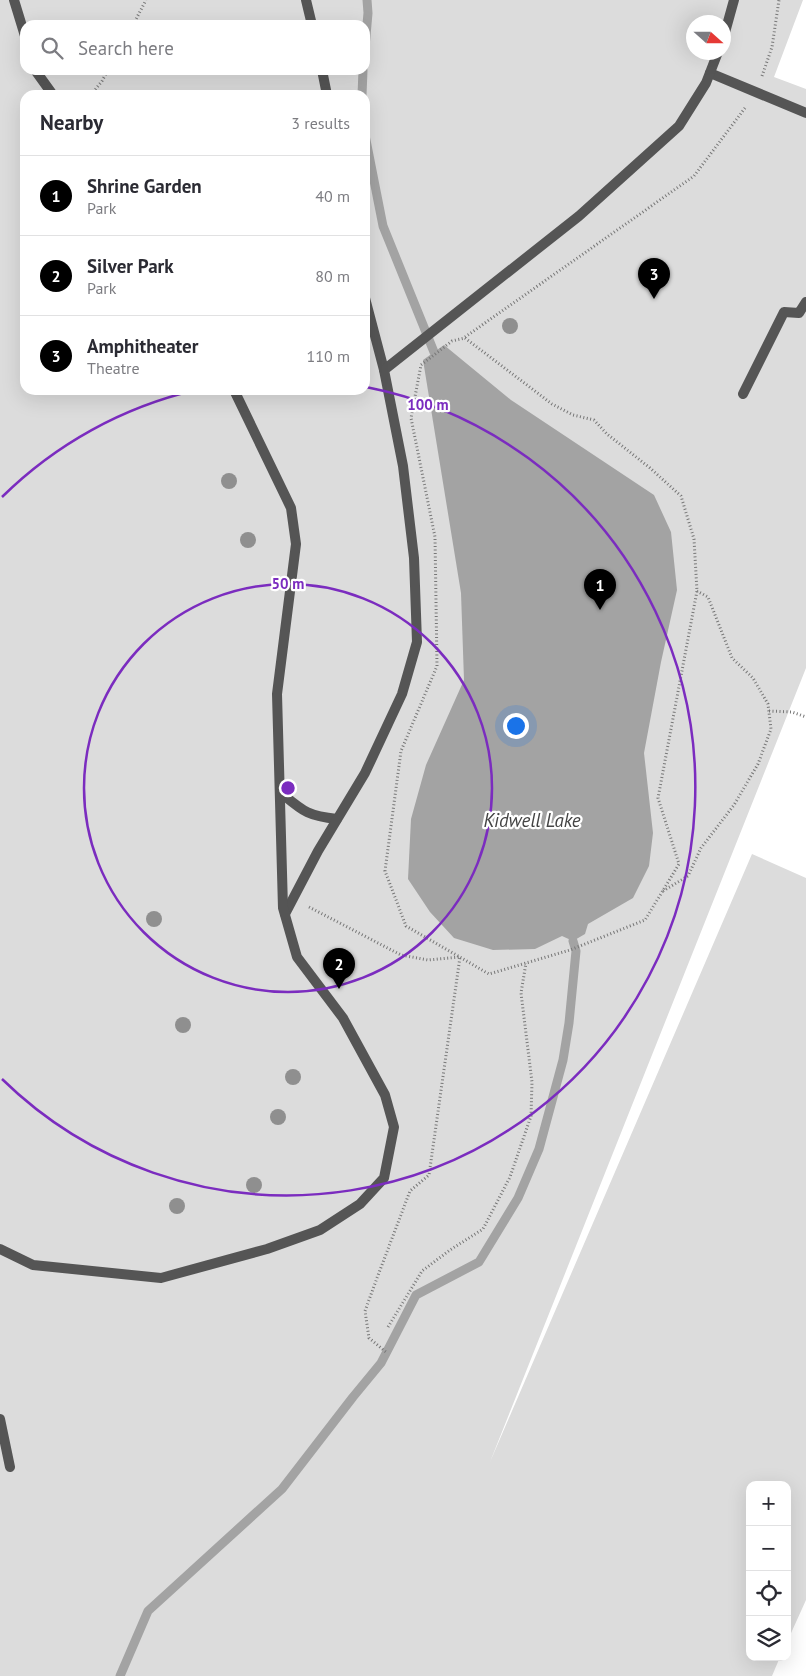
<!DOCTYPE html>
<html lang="en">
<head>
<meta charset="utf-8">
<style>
	:root { --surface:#fff; --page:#f2f2f3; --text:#2b2b33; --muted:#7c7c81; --line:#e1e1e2; --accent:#000 }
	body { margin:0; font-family:"PT Sans",sans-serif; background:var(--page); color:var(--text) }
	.controls { position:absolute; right:15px; bottom:15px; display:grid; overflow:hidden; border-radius:10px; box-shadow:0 5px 20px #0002 }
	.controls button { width:45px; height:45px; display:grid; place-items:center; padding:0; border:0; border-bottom:1px solid var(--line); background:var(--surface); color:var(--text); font:25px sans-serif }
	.compass { position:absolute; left:686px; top:15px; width:45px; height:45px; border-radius:50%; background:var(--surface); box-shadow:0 5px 20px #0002; rotate:111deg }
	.you { position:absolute; left:515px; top:725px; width:18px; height:18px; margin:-12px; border:4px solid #fff; border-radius:50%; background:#1a73e8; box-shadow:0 0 0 8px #1a73e833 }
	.badge { display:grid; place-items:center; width:32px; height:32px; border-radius:50%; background:var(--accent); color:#fff; font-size:16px; font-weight:700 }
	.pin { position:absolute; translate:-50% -41px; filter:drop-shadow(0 1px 2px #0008) }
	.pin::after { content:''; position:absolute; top:26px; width:18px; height:15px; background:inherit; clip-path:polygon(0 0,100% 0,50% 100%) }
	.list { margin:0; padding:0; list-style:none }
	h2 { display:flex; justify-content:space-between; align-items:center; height:65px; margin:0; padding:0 20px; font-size:21px }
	h2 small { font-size:16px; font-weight:400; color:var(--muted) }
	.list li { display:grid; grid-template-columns:32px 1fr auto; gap:15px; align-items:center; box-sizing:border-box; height:80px; padding:0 20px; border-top:1px solid var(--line) }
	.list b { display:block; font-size:19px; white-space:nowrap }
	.list p { margin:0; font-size:16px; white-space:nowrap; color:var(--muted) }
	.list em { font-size:16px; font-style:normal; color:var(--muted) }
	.icon { flex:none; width:28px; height:28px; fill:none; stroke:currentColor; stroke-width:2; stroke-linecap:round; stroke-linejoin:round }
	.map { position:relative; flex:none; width:806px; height:1676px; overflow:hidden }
	.search { position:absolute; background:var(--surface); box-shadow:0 5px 20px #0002; left:20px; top:20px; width:350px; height:55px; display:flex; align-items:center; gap:12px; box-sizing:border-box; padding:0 18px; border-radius:15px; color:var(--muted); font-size:19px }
	.panel { position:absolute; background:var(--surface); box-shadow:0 5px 20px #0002; left:20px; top:90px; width:350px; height:305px; border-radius:15px }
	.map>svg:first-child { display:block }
	.green { fill:#dcdcdc; fill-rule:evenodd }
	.water { fill:#a3a3a3 }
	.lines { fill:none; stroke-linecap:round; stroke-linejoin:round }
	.stream { stroke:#a3a3a3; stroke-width:9 }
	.path { stroke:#777; stroke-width:3; stroke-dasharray:1 2.5; stroke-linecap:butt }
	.lane { stroke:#555; stroke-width:10 }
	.tree { fill:#8f8f8f }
	.ring { fill:none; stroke:#7b2cbf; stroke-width:2.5 }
	.labels { text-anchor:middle; stroke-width:4.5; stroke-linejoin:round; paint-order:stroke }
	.water-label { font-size:19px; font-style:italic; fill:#444; stroke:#fff }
	.centre { fill:#7b2cbf; stroke:#fff; stroke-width:2.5 }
	.ring-label { font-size:15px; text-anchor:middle; font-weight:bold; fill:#7b2cbf; stroke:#fff; stroke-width:4.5; stroke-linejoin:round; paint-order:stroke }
</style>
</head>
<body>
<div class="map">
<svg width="806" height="1676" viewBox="0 0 806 1676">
	<rect width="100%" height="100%" fill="#fff"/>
	<path class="green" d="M0,0H803L774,77L806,89V668L490,1462L752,854L806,878V1600L787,1642V1485H750V1657H780L772,1676H0ZM694,22H724V52H694ZM25,25H365V70H25ZM25,95H365V390H25Z"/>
	<path class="water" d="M444,345L511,400L654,495L671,532L677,590L661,662L644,753L653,833L649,866L633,898L588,924L585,934L573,941L562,936L535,949L493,950L454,938L430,912L408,879L411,819L426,765L464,680L461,593L423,360Z"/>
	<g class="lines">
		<g class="stream">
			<path d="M365,47L368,13L367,0"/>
			<path d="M362,95L363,70"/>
			<path d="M365,135L383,226L434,352"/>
			<path d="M120,1676L148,1611L282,1489L353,1397L381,1363L416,1295L479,1262L518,1198L539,1149L563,1060L569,1023L576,951L573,941"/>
		</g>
		<g class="path">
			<path d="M133,25L146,0"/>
			<path d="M762,76L772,47L779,0"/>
			<path d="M91,95L102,81L108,70"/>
			<path d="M465,337L694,176L745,108"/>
			<path d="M465,338L552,404L573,415L594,420L607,434L650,468L681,496L694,539L697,591L658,798L679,864L645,920L570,950L489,974L406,926L385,871L401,751L437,666L435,537L411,418L421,365L452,341Z"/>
			<path d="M769,711L792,712L806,717"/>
			<path d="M663,891L688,876L701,848L734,805L758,764L771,729L768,704L753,678L732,658L708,597L697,591"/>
			<path d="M309,907L401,955L428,960L460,957L429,1175L410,1191L377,1278L365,1311L369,1338L386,1352"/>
			<path d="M388,1327L422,1271L450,1250L483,1229L510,1177L531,1116L532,1082L521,993L526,963"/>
		</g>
		<g class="lane">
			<path d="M14,0L25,36"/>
			<path d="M306,0L312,25"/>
			<path d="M724,36L734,0"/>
			<path d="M35,70L53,95"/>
			<path d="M322,70L327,95"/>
			<path d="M710,73L806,113"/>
			<path d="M365,298L384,370"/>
			<path d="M743,394L784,312L799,313L806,302"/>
			<path d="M280,792C303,811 307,816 337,819"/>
			<path d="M285,914L318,851L365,773L402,694L417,642L414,558L403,466L384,370L579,216L679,126L706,83L718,52"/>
			<path d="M0,1249L33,1265L161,1278L267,1249L320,1230L360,1204L384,1178L394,1127L385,1095L343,1018L297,957L283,908L277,694L296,544L291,508L234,390"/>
			<path d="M0,1419L10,1467"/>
		</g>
	</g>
	<g class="tree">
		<circle cx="510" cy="326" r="8"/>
		<circle cx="229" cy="481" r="8"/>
		<circle cx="248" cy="540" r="8"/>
		<circle cx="154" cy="919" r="8"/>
		<circle cx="183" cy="1025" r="8"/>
		<circle cx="293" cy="1077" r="8"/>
		<circle cx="278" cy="1117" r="8"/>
		<circle cx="254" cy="1185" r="8"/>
		<circle cx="177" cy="1206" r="8"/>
	</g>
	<g class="ring">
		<circle cx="288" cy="788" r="204"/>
		<path d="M2 497A408 408 0 0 1 196 390M366 387A408 408 0 1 1 2 1079"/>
	</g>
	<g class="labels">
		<g class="water-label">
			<text x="532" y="827">Kidwell Lake</text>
		</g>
	</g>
	<circle cx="288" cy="788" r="8" class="centre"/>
	<g class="ring-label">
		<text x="428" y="410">100 m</text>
		<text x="288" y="589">50 m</text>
	</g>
</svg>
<div class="controls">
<button>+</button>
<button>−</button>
<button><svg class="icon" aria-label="locate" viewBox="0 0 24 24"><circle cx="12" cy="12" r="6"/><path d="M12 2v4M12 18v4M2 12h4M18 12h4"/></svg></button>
<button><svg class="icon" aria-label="layers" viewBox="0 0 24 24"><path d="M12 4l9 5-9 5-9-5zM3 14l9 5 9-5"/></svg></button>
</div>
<svg class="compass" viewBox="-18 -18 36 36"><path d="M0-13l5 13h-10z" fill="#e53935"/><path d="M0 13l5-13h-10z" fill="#7c7c81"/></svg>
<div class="you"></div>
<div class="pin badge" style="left:600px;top:610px">1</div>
<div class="pin badge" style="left:339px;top:989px">2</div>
<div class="pin badge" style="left:654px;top:299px">3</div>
<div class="search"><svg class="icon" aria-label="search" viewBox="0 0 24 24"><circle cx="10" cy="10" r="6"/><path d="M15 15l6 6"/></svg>Search here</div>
<section class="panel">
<h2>Nearby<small>3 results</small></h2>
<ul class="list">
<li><span class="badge">1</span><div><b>Shrine Garden</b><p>Park</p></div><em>40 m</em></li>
<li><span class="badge">2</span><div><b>Silver Park</b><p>Park</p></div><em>80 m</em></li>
<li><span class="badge">3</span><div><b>Amphitheater</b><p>Theatre</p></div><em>110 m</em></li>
</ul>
</section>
</div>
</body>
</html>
